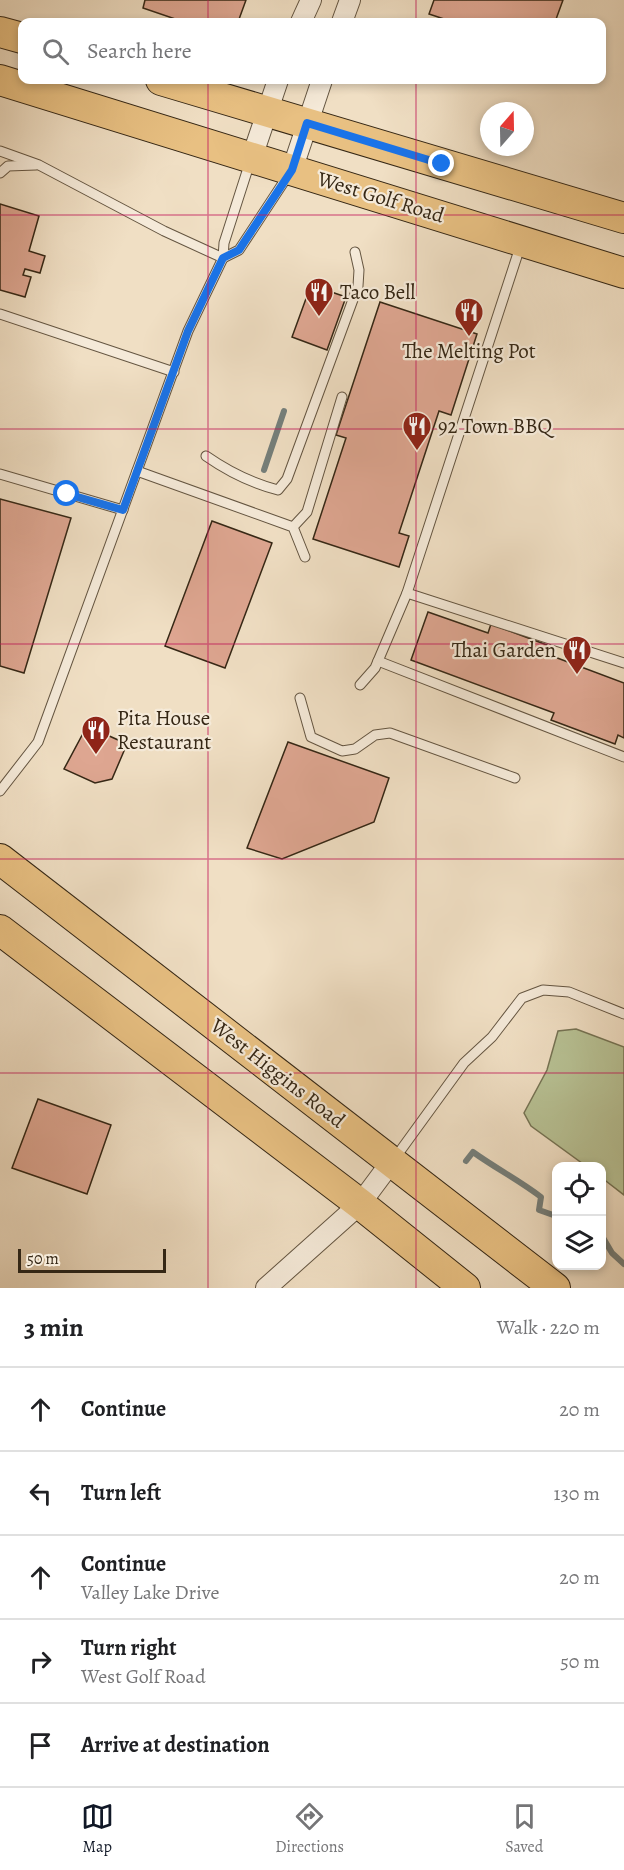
<!DOCTYPE html>
<html lang="en">
<head>
<meta charset="utf-8">
<style>
	:root { --surface:#fff; --page:#f2f2f2; --text:#202124; --muted:#757577; --line:#e0e0e0; --accent:#111827 }
	body { margin:0; font-family:Alegreya,serif; background:var(--page); color:var(--text) }
	.controls { position:absolute; right:18px; bottom:18px; display:grid; overflow:hidden; border-radius:12px; box-shadow:0 3px 9px #0003 }
	.controls button { width:54px; height:54px; display:grid; place-items:center; padding:0; border:0; border-bottom:2px solid var(--line); background:var(--surface); color:var(--text); font:30px sans-serif }
	.compass { position:absolute; left:480px; top:102px; width:54px; height:54px; border-radius:50%; background:var(--surface); box-shadow:0 3px 9px #0003; rotate:20deg }
	.scale { position:absolute; left:18px; bottom:15px; width:148px; box-sizing:border-box; padding-left:6px; border:3px solid #352715; border-top:0; font-size:16px; line-height:21px; white-space:nowrap; color:#352715; -webkit-text-stroke:4px #f5ead9; paint-order:stroke }
	.stop { position:absolute; width:18px; height:18px; margin:-14px; border:4px solid #1a73e8; border-radius:50%; background:#fff }
	.stop.end { background:#1a73e8; border-color:#fff; box-shadow:0 2px 6px #0008 }
	.list { margin:0; padding:0; list-style:none }
	h2 { display:flex; justify-content:space-between; align-items:center; height:78px; margin:0; padding:0 24px; font-size:26px }
	h2 small { font-size:20px; font-weight:400; color:var(--muted) }
	.list li { display:grid; grid-template-columns:39px 1fr auto; gap:18px; align-items:center; box-sizing:border-box; height:84px; padding:0 24px; border-top:2px solid var(--line) }
	.list b { display:block; font-size:22px; white-space:nowrap }
	.list p { margin:0; font-size:20px; white-space:nowrap; color:var(--muted) }
	.list em { font-size:20px; font-style:normal; color:var(--muted) }
	.icon { flex:none; width:33px; height:33px; fill:none; stroke:currentColor; stroke-width:2; stroke-linecap:round; stroke-linejoin:round }
	.map { position:relative; flex:none; width:624px; height:1288px; overflow:hidden }
	.search { position:absolute; background:var(--surface); box-shadow:0 3px 9px #0003; left:18px; right:18px; top:18px; height:66px; display:flex; align-items:center; gap:15px; box-sizing:border-box; padding:0 21px; border-radius:12px; color:var(--muted); font-size:22px }
	.sheet { height:498px; background:var(--surface) }
	nav { display:flex; justify-content:space-around; align-items:center; box-sizing:border-box; height:84px; border-top:2px solid var(--line); background:var(--surface); font-size:16px; color:var(--muted) }
	nav a { display:grid; justify-items:center; gap:3px }
	nav .on { color:var(--accent) }
	.map>svg:first-child { display:block }
	.green { fill:#b8c295; stroke:#767455; stroke-width:1.5 }
	.lines { fill:none; stroke-linecap:round; stroke-linejoin:round }
	.stream { stroke:#757f7b; stroke-width:6 }
	.building { fill:#dea691; stroke:#352715; stroke-width:1.5 }
	.lane-casing { stroke:#645541; stroke-width:11 }
	.street-casing { stroke:#645541; stroke-width:22 }
	.primary-casing { stroke:#352715; stroke-width:32 }
	.lane { stroke:#f5ead9; stroke-width:9 }
	.street { stroke:#f5ead9; stroke-width:20 }
	.primary { stroke:#e8c082; stroke-width:30 }
	.route { stroke:#1a73e8; stroke-width:8 }
	.grid { fill:none; stroke:#c2185b; stroke-width:1.5; stroke-opacity:0.55 }
	.labels { text-anchor:middle; stroke-width:4.5; stroke-linejoin:round; paint-order:stroke }
	.street-label { font-size:21px; fill:#352715; stroke:#f5ead9 }
	.poi-label { font-size:21px; fill:#352715; stroke:#f5ead9; text-anchor:start }
</style>
</head>
<body>
<div class="map">
<svg width="624" height="1288" viewBox="0 0 624 1288">
	<rect width="100%" height="100%" fill="#f0dfc4"/>
	<filter id="stains"><feTurbulence type="fractalNoise" baseFrequency=".00333" numOctaves="4"/><feColorMatrix values="0 0 0 0 .2 0 0 0 0 .09 0 0 0 0 .02 0 0 0 .5 -.17"/></filter>
	<radialGradient id="worn" r=".72"><stop offset=".6" stop-color="#630" stop-opacity="0"/><stop offset="1" stop-color="#630" stop-opacity=".3"/></radialGradient>
	<path class="green" d="M576,1029L624,1047V1195L602,1178V1166H586L531,1126L524,1113L547,1070L558,1031Z"/>
	<g class="lines">
		<g class="stream">
			<path d="M264,470L284,411"/>
			<path d="M466,1161L473,1152C495,1168 519,1180 541,1197L539,1210L556,1216"/>
			<path d="M602,1236L612,1253L624,1264"/>
		</g>
	</g>
	<g class="building">
		<path d="M145,0H246L238,22H184L143,8Z"/>
		<path d="M434,0H563L555,22H453L429,14Z"/>
		<path d="M0,204L39,216L29,251L45,256L40,273L25,269L23,275L31,277L25,297L0,290Z"/>
		<path d="M311,285L346,297L327,350L292,337Z"/>
		<path d="M380,302L477,334L451,415L439,411L399,533L409,536L399,567L313,539L346,438L336,435Z"/>
		<path d="M0,499L71,518L24,673L0,666Z"/>
		<path d="M212,521L272,543L225,668L165,646Z"/>
		<path d="M428,612L488,633L491,624L547,645L544,653L624,683V738L618,735L615,744L551,720L554,713L411,660Z"/>
		<path d="M87,726L127,744L112,779L95,783L64,769Z"/>
		<path d="M288,742L389,778L374,822L282,859L247,848Z"/>
		<path d="M38,1099L111,1125L87,1194L12,1168Z"/>
	</g>
	<g class="lines">
		<g class="lane-casing">
			<g id="lane">
				<path d="M0,151L39,165L164,231L223,258"/>
				<path d="M0,173L8,166L36,165"/>
				<path d="M521,244L407,593L624,663"/>
				<path d="M223,258L239,250L289,174"/>
				<path d="M0,314L174,372"/>
				<path d="M206,456C229,472 251,483 278,490L287,479L358,286L359,270L355,252"/>
				<path d="M137,471L293,527L305,557"/>
				<path d="M0,474L123,510"/>
				<path d="M293,527L307,512L342,397"/>
				<path d="M378,661L624,757"/>
				<path d="M360,685L375,668L407,593"/>
				<path d="M300,698L311,737L342,751L355,749L375,735L390,733L515,778"/>
				<path d="M0,791L38,742L188,331L223,258L224,243L250,162"/>
				<path d="M395,1158L464,1063L492,1037L522,998L543,990L569,992L624,1014"/>
			</g>
		</g>
		<g class="street-casing">
			<g id="street">
				<path d="M301,22L311,0"/>
				<path d="M342,22L350,0"/>
				<path d="M252,157L278,80"/>
				<path d="M292,170L322,80"/>
				<path d="M266,1288L360,1204L392,1161"/>
			</g>
		</g>
		<g class="primary-casing">
			<g id="primary">
				<path d="M0,32L22,38"/>
				<path d="M0,80L624,273"/>
				<path d="M161,80L624,218"/>
				<path d="M0,859L555,1288"/>
				<path d="M0,930L360,1204L465,1288"/>
			</g>
		</g>
		<use href="#lane" class="lane"/>
		<use href="#street" class="street"/>
		<use href="#primary" class="primary"/>
	</g>
	<g class="lines">
		<path class="route" d="M67,494L123,510L188,331L223,258L239,250L292,170L307,123L442,164"/>
	</g>
	<path class="grid" d="M208,0V22M416,0V22M208,80V1288M416,80V1288M0,215H624M0,429H624M0,644H624M0,859H624M0,1073H624"/>
	<defs>
		<g id="restaurant-pin" transform="scale(1.5)"><path d="M0 17L-7.5 6A9.5 9.5 0 1 1 7.5 6Z" fill="#8f2418" stroke="#f5ead9"/><path d="M-5-6h1v4h1v-4h1v4h1v-4h1v5L-1.5 .5V6h-2V.5L-5-1ZM5-6V6H3V1.5H1.5Q1.5-4 5-6Z" fill="#fff"/></g>
	</defs>
	<g fill-rule="evenodd">
		<use href="#restaurant-pin" x="319" y="292"/>
		<use href="#restaurant-pin" x="469" y="312"/>
		<use href="#restaurant-pin" x="417" y="426"/>
		<use href="#restaurant-pin" x="577" y="650"/>
		<use href="#restaurant-pin" x="96" y="730"/>
	</g>
	<g class="labels">
		<g class="street-label">
			<text transform="translate(381 197) rotate(17)" y="7">West Golf Road</text>
			<text transform="translate(278 1073) rotate(38)" y="7">West Higgins Road</text>
		</g>
		<g class="poi-label">
			<text x="340" y="299">Taco Bell</text>
			<text x="469" y="358" text-anchor="middle">The Melting Pot</text>
			<text x="438" y="433">92 Town BBQ</text>
			<text x="556" y="657" text-anchor="end">Thai Garden</text>
			<text x="117" y="725">Pita House<tspan x="117" dy="24">Restaurant</tspan></text>
		</g>
	</g>
	<rect width="100%" height="100%" filter="url(#stains)"/>
	<rect width="100%" height="100%" fill="url(#worn)"/>
</svg>
<div class="controls">
<button><svg class="icon" aria-label="locate" viewBox="0 0 24 24"><circle cx="12" cy="12" r="6"/><path d="M12 2v4M12 18v4M2 12h4M18 12h4"/></svg></button>
<button><svg class="icon" aria-label="layers" viewBox="0 0 24 24"><path d="M12 4l9 5-9 5-9-5zM3 14l9 5 9-5"/></svg></button>
</div>
<svg class="compass" viewBox="-18 -18 36 36"><path d="M0-13l5 13h-10z" fill="#e53935"/><path d="M0 13l5-13h-10z" fill="#757577"/></svg>
<div class="scale">50 m</div>
<div class="stop" style="left:67px;top:494px"></div>
<div class="stop end" style="left:442px;top:164px"></div>
<div class="search"><svg class="icon" aria-label="search" viewBox="0 0 24 24"><circle cx="10" cy="10" r="6"/><path d="M15 15l6 6"/></svg>Search here</div>
</div>
<section class="sheet">
<h2>3 min<small>Walk · 220 m</small></h2>
<ul class="list">
<li><svg class="icon" aria-label="ahead" viewBox="0 0 24 24"><path d="M12 20V5M6 11l6-6 6 6"/></svg><div><b>Continue</b></div><em>20 m</em></li>
<li><svg class="icon" aria-label="left" viewBox="0 0 24 24"><path d="M17 20v-9H6M10 6l-5 5 5 5"/></svg><div><b>Turn left</b></div><em>130 m</em></li>
<li><svg class="icon" aria-label="ahead" viewBox="0 0 24 24"><path d="M12 20V5M6 11l6-6 6 6"/></svg><div><b>Continue</b><p>Valley Lake Drive</p></div><em>20 m</em></li>
<li><svg class="icon" aria-label="right" viewBox="0 0 24 24"><path d="M7 20v-9h11M14 6l5 5-5 5"/></svg><div><b>Turn right</b><p>West Golf Road</p></div><em>50 m</em></li>
<li><svg class="icon" aria-label="arrive" viewBox="0 0 24 24"><path d="M6 21V4h12l-3 4 3 4H6"/></svg><div><b>Arrive at destination</b></div></li>
</ul>
</section>
<nav>
<a class="on"><svg class="icon" aria-label="map" viewBox="0 0 24 24"><path d="M3 6l6-2 6 2 6-2v14l-6 2-6-2-6 2zM9 4v14M15 6v14"/></svg>Map</a>
<a><svg class="icon" aria-label="directions" viewBox="0 0 24 24"><path d="M12 3l9 9-9 9-9-9zM9 14v-3h6M13 9l2 2-2 2"/></svg>Directions</a>
<a><svg class="icon" aria-label="saved" viewBox="0 0 24 24"><path d="M7 4h10v16l-5-4-5 4z"/></svg>Saved</a>
</nav>
</body>
</html>
